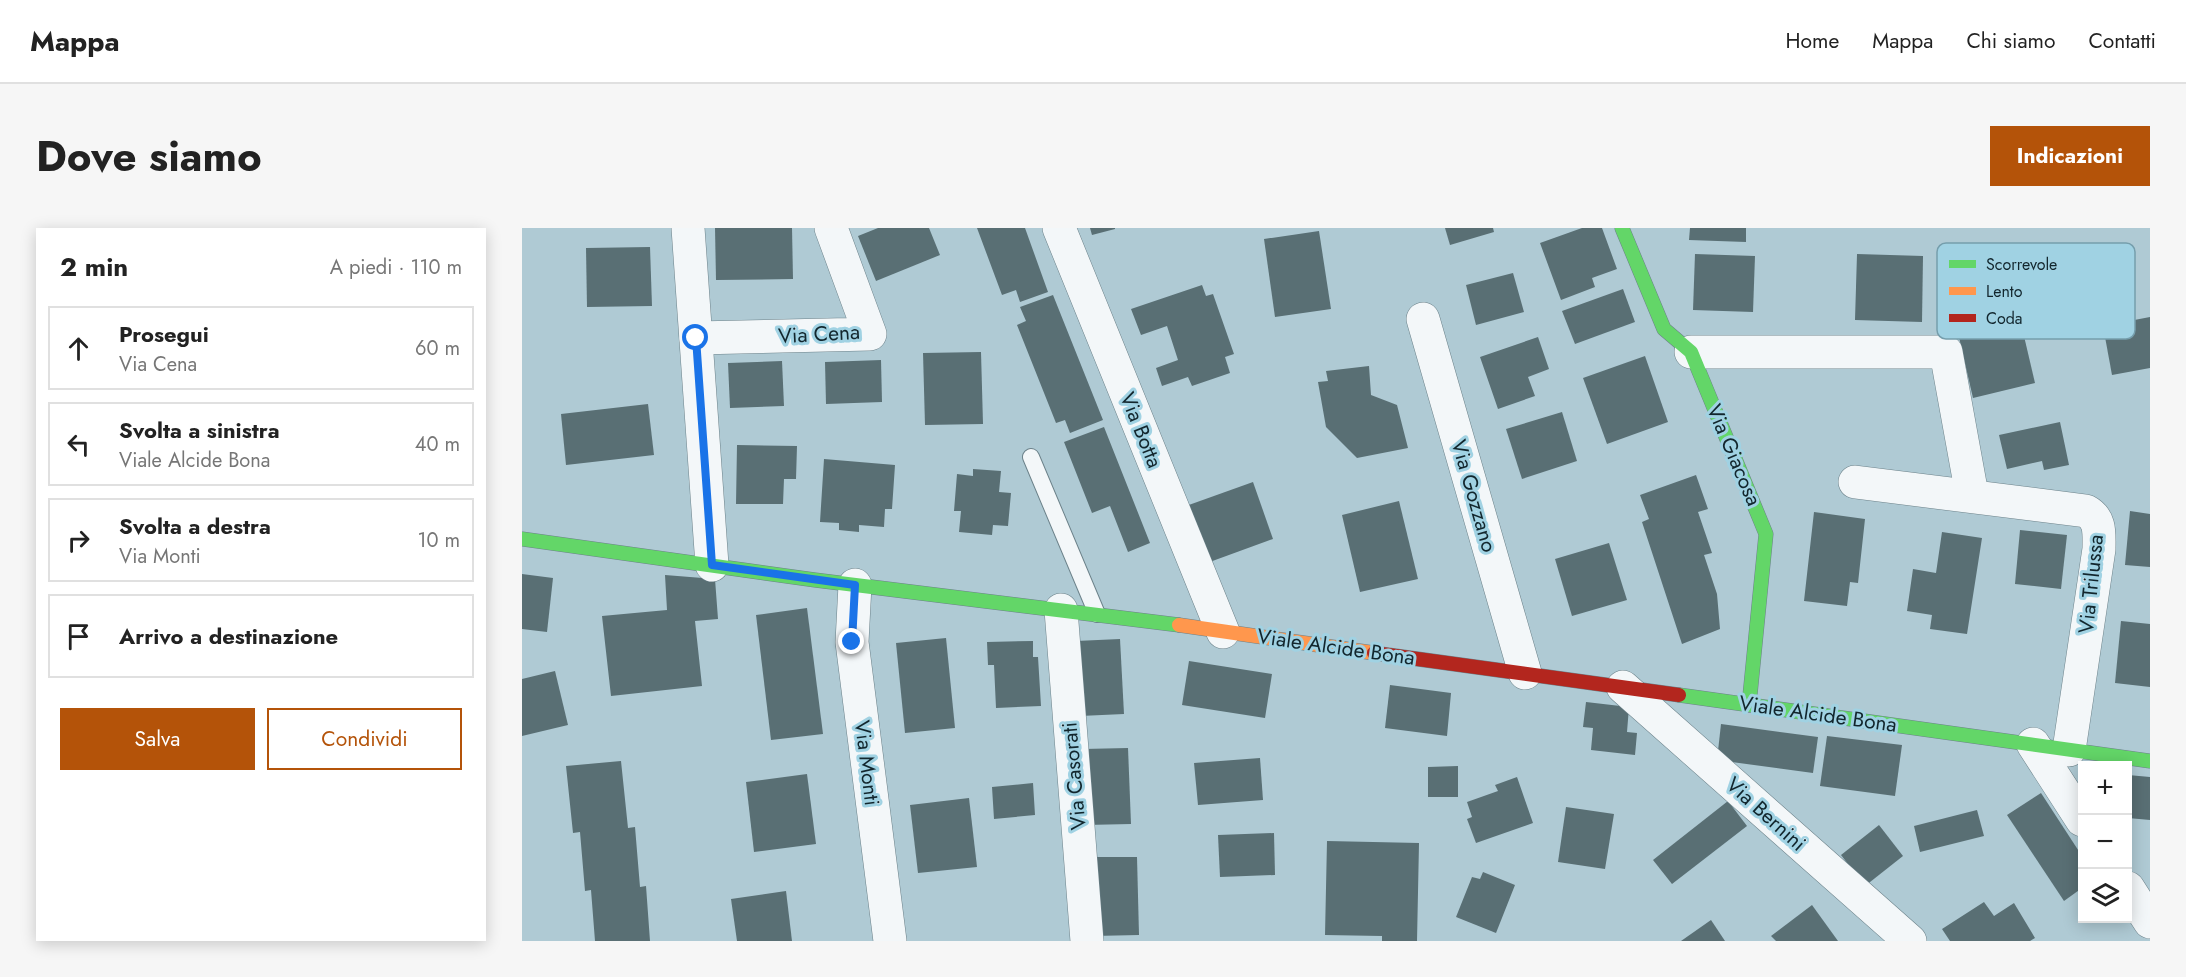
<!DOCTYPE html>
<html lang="it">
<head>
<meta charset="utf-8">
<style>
	:root { --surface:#fff; --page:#f6f6f6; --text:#222; --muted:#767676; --line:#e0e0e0; --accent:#b45309 }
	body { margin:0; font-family:Jost,sans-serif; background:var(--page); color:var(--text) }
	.controls { position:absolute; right:18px; bottom:18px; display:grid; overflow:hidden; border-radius:0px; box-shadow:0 3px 15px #0003 }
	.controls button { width:54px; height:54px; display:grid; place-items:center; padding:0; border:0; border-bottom:2px solid var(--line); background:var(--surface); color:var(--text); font:30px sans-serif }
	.stop { position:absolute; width:18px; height:18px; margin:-14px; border:4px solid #1a73e8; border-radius:50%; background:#fff }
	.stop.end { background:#1a73e8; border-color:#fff; box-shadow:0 2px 6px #0008 }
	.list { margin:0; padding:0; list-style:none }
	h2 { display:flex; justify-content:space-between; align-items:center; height:78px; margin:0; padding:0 24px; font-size:26px }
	h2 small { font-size:20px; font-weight:400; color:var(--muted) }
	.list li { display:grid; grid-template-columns:39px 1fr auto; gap:18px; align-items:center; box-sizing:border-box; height:84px; margin:0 12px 12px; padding:0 12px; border:2px solid var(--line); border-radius:0px }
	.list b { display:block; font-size:22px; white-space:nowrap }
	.list p { margin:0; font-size:20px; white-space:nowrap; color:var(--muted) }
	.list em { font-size:20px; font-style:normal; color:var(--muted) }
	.actions { display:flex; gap:12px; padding:18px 24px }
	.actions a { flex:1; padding:14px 0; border:2px solid var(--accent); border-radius:0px; text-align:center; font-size:21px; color:var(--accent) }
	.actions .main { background:var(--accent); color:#fff }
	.icon { flex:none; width:33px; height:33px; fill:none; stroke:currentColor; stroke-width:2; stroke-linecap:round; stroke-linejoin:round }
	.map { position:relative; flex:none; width:1628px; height:713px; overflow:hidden; border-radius:0px }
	header { display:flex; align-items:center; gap:36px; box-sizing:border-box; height:84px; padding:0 30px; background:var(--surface); border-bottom:2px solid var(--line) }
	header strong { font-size:28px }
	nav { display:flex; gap:33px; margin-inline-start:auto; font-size:21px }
	.intro { display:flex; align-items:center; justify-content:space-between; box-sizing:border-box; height:144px; padding:0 36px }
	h1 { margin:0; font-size:42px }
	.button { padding:15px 27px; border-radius:0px; background:var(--accent); color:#fff; font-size:21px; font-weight:700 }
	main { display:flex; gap:36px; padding:0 36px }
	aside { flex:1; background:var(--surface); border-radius:0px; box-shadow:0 3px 15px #0003 }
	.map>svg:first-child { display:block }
	.building { fill:#596f74 }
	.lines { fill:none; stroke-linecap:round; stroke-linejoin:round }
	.lane-casing { stroke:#6c828a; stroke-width:18 }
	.street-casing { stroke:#6c828a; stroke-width:34 }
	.fast-casing { stroke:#6c828a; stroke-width:15 }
	.slow-casing { stroke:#6c828a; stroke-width:15 }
	.jam-casing { stroke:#6c828a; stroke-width:15 }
	.lane { stroke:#f3f7f9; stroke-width:16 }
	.street { stroke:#f3f7f9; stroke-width:33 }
	.fast { stroke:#63d668; stroke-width:14 }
	.slow { stroke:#ff974d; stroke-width:14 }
	.jam { stroke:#b3261e; stroke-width:14 }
	.route { stroke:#1a73e8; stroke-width:8 }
	.labels { text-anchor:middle; stroke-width:6; stroke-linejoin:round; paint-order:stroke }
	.street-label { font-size:21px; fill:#12262d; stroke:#a0d2e3 }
	.key { fill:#a0d2e3; stroke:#759eac; stroke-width:1.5 }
	.key-label { font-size:16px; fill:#12262d }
</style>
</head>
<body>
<header>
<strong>Mappa</strong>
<nav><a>Home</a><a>Mappa</a><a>Chi siamo</a><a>Contatti</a></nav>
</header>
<div class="intro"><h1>Dove siamo</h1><a class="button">Indicazioni</a></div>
<main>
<aside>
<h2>2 min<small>A piedi · 110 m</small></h2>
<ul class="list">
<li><svg class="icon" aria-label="ahead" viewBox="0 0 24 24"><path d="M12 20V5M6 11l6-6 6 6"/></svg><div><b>Prosegui</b><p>Via Cena</p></div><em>60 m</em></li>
<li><svg class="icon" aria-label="left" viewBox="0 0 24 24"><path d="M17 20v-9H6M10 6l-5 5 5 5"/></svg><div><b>Svolta a sinistra</b><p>Viale Alcide Bona</p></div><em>40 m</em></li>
<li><svg class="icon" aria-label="right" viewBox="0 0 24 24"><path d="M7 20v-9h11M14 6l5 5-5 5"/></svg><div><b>Svolta a destra</b><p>Via Monti</p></div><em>10 m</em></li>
<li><svg class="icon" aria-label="arrive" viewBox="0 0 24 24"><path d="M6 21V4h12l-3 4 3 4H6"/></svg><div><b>Arrivo a destinazione</b></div></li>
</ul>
<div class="actions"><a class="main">Salva</a><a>Condividi</a></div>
</aside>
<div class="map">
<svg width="1628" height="713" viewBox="0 0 1628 713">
	<rect width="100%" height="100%" fill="#afcad4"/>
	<g class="building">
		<path d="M193,0H270L271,51L194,52Z"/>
		<path d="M356,0H407L418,27L354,53L336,8Z"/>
		<path d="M455,0H503L526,64L498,74L494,62L480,67Z"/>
		<path d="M568,0H593V1L570,7Z"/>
		<path d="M923,0H971L972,4L928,17Z"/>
		<path d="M1060,0H1080L1095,41L1070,50L1073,59L1039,72L1018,15Z"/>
		<path d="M1168,0H1224V14L1167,12Z"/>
		<path d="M797,3L809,81L753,89L742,11Z"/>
		<path d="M128,19L130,78L65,79L64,20Z"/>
		<path d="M1173,26L1233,28L1231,84L1171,82Z"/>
		<path d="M1335,26L1401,28L1400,94L1333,92Z"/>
		<path d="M991,45L1002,84L954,97L944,57Z"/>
		<path d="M680,57L684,68L691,66L712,126L703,129L708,145L670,158L666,149L640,158L634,140L656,132L645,98L619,107L609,81Z"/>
		<path d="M1101,61L1113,94L1053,116L1040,83Z"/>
		<path d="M531,67L581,192L548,205L543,192L534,195L495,97L504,93L498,79Z"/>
		<path d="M1628,89V140L1590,147L1581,98Z"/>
		<path d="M1498,91L1513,155L1451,170L1436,105Z"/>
		<path d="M1016,109L1027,141L1006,149L1013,168L976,181L958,129Z"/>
		<path d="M459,124L461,196L403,197L401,125Z"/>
		<path d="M1123,128L1146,194L1085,216L1061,150Z"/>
		<path d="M359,132L360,174L304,176L303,134Z"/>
		<path d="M260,133L262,178L208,180L206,135Z"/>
		<path d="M847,138L849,167L875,177L886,220L835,230L804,199L796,154L806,153L804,143Z"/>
		<path d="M126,176L132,227L44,237L39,186Z"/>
		<path d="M1040,184L1055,233L1000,251L984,201Z"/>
		<path d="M1538,194L1547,237L1522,242L1520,233L1485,241L1477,207Z"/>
		<path d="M582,199L628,315L606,324L588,278L570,285L542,214Z"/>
		<path d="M215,217L275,218L274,251H262L261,276H214Z"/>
		<path d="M302,231L373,237L370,281H363L362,299L337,297V304L317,302V295L298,294Z"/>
		<path d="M451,241L479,243L477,264L489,265L486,298L471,297L470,307L437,304L439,283H432L435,246L451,248Z"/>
		<path d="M1174,247L1186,281L1176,284L1190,325L1182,327L1195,366L1198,401L1160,416L1120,294L1127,291L1118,267Z"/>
		<path d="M731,254L751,311L685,335L664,278Z"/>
		<path d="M877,273L896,351L838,364L820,287Z"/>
		<path d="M1608,283L1628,286V339L1603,337Z"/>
		<path d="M1292,284L1343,291L1336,355L1328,354L1325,378L1282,373Z"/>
		<path d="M1498,302L1545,307L1539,361L1493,356Z"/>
		<path d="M1420,304L1460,310L1445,406L1408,401L1410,387L1385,383L1391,341L1414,345Z"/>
		<path d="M1087,315L1105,372L1050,388L1033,331Z"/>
		<path d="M0,346L31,350L25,404L0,401Z"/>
		<path d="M143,347L193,351L196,391L173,393L180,458L89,468L80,388L145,382Z"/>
		<path d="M285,380L301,506L249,512L234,387Z"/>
		<path d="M1599,393L1628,396V459L1593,455Z"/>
		<path d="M424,410L433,500L383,505L374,415Z"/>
		<path d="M598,411L602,486L558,488L554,413Z"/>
		<path d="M511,413V429H516L519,478L474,480L472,437H466L465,414Z"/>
		<path d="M667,433L750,446L743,490L660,477Z"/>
		<path d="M33,443L46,497L0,508V451Z"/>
		<path d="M868,457L929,465L925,508L863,500Z"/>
		<path d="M1064,474L1107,479L1105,504L1115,505L1113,527L1069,522L1071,500L1061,499Z"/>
		<path d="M1199,496L1296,509L1291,545L1195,532Z"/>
		<path d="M1305,508L1380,517L1373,568L1298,558Z"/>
		<path d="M606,520L609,596L563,597L561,521Z"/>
		<path d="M738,530L741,572L676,577L672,535Z"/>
		<path d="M99,533L106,600L113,599L118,659L124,658L128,713H73L69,662L63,663L58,604L51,605L44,538Z"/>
		<path d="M936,538V569H906V539Z"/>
		<path d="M285,546L294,616L232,624L224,554Z"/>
		<path d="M1606,547L1628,549V592L1606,590Z"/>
		<path d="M995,549L1011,595L954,615L945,591L950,589L945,574L976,563L973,557Z"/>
		<path d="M511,555L513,587L472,591L470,559Z"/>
		<path d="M1519,565L1560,628V660L1542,673L1485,587Z"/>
		<path d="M447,570L455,639L396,645L388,577Z"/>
		<path d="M1206,573L1225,598L1150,656L1131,632Z"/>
		<path d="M1044,579L1092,586L1083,641L1036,634Z"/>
		<path d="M1455,582L1462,608L1398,624L1392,598Z"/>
		<path d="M1357,597L1381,628L1343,658L1319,627Z"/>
		<path d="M752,605L753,647L698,649L696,607Z"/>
		<path d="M805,613L897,615L895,713H860V708L803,707Z"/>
		<path d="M570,629H615L617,707L571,708Z"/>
		<path d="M961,644L993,657L974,705L934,689L950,649L958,651Z"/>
		<path d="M264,663L270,713H215L209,671Z"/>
		<path d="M1462,674L1472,688L1492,675L1513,710L1508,713H1428L1420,701Z"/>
		<path d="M1290,677L1316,713H1254L1249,708Z"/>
		<path d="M1189,692L1203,713H1159Z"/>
	</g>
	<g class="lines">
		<g class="lane-casing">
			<path id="lane" d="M509,229L575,386"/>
		</g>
		<g class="street-casing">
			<g id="street">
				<path d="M166,0L190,337"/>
				<path d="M537,0L701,404"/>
				<path d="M901,91L1003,445"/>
				<path d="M174,110L348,106L309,0"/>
				<path d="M1169,124H1424L1450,267"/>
				<path d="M1333,254L1564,283C1579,291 1577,305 1577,321L1547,522"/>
				<path d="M333,357L330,414L368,713"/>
				<path d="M539,382L565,713"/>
				<path d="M1101,459L1388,713"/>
				<path d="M1511,516L1560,592"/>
				<path d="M1606,660L1628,694"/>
			</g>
		</g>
		<g class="fast-casing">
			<g id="fast">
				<path d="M1100,0L1142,101L1169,124L1244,306L1227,477"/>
				<path d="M0,311L293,352L657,397"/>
				<path d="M1157,467L1628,533"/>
			</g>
		</g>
		<g class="slow-casing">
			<path id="slow" d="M657,397L852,425"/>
		</g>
		<g class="jam-casing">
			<path id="jam" d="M852,425L1157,467"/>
		</g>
		<use href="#lane" class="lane"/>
		<use href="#street" class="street"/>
		<use href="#fast" class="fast"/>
		<use href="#slow" class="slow"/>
		<use href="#jam" class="jam"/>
	</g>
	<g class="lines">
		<path class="route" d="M174,110L190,337L333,357L330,414"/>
	</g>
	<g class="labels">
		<g class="street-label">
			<text transform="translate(297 106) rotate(-3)" y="7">Via Cena</text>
			<text transform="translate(619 202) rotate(68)" y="7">Via Botta</text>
			<text transform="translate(1212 227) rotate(67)" y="7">Via Giacosa</text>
			<text transform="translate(952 268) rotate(74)" y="7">Via Gozzano</text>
			<text transform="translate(1569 356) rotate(-84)" y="7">Via Trilussa</text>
			<text transform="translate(814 419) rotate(8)" y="7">Viale Alcide Bona</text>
			<text transform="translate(1296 486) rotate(8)" y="7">Viale Alcide Bona</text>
			<text transform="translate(345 535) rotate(83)" y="7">Via Monti</text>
			<text transform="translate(552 548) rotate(-95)" y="7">Via Casorati</text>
			<text transform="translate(1244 586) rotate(42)" y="7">Via Bernini</text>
		</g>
	</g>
	<rect x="1415" y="15" width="198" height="96" rx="9" class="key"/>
	<rect x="1427" y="32" width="27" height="8" fill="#63d668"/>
	<rect x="1427" y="59" width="27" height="8" fill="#ff974d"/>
	<rect x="1427" y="86" width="27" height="8" fill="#b3261e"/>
	<g class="key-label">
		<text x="1464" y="42">Scorrevole</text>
		<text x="1464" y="69">Lento</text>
		<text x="1464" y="96">Coda</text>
	</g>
</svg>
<div class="controls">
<button>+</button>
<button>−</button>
<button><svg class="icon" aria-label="layers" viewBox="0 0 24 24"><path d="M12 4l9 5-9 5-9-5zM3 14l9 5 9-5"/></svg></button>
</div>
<div class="stop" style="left:174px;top:110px"></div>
<div class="stop end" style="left:330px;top:414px"></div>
</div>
</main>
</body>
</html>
